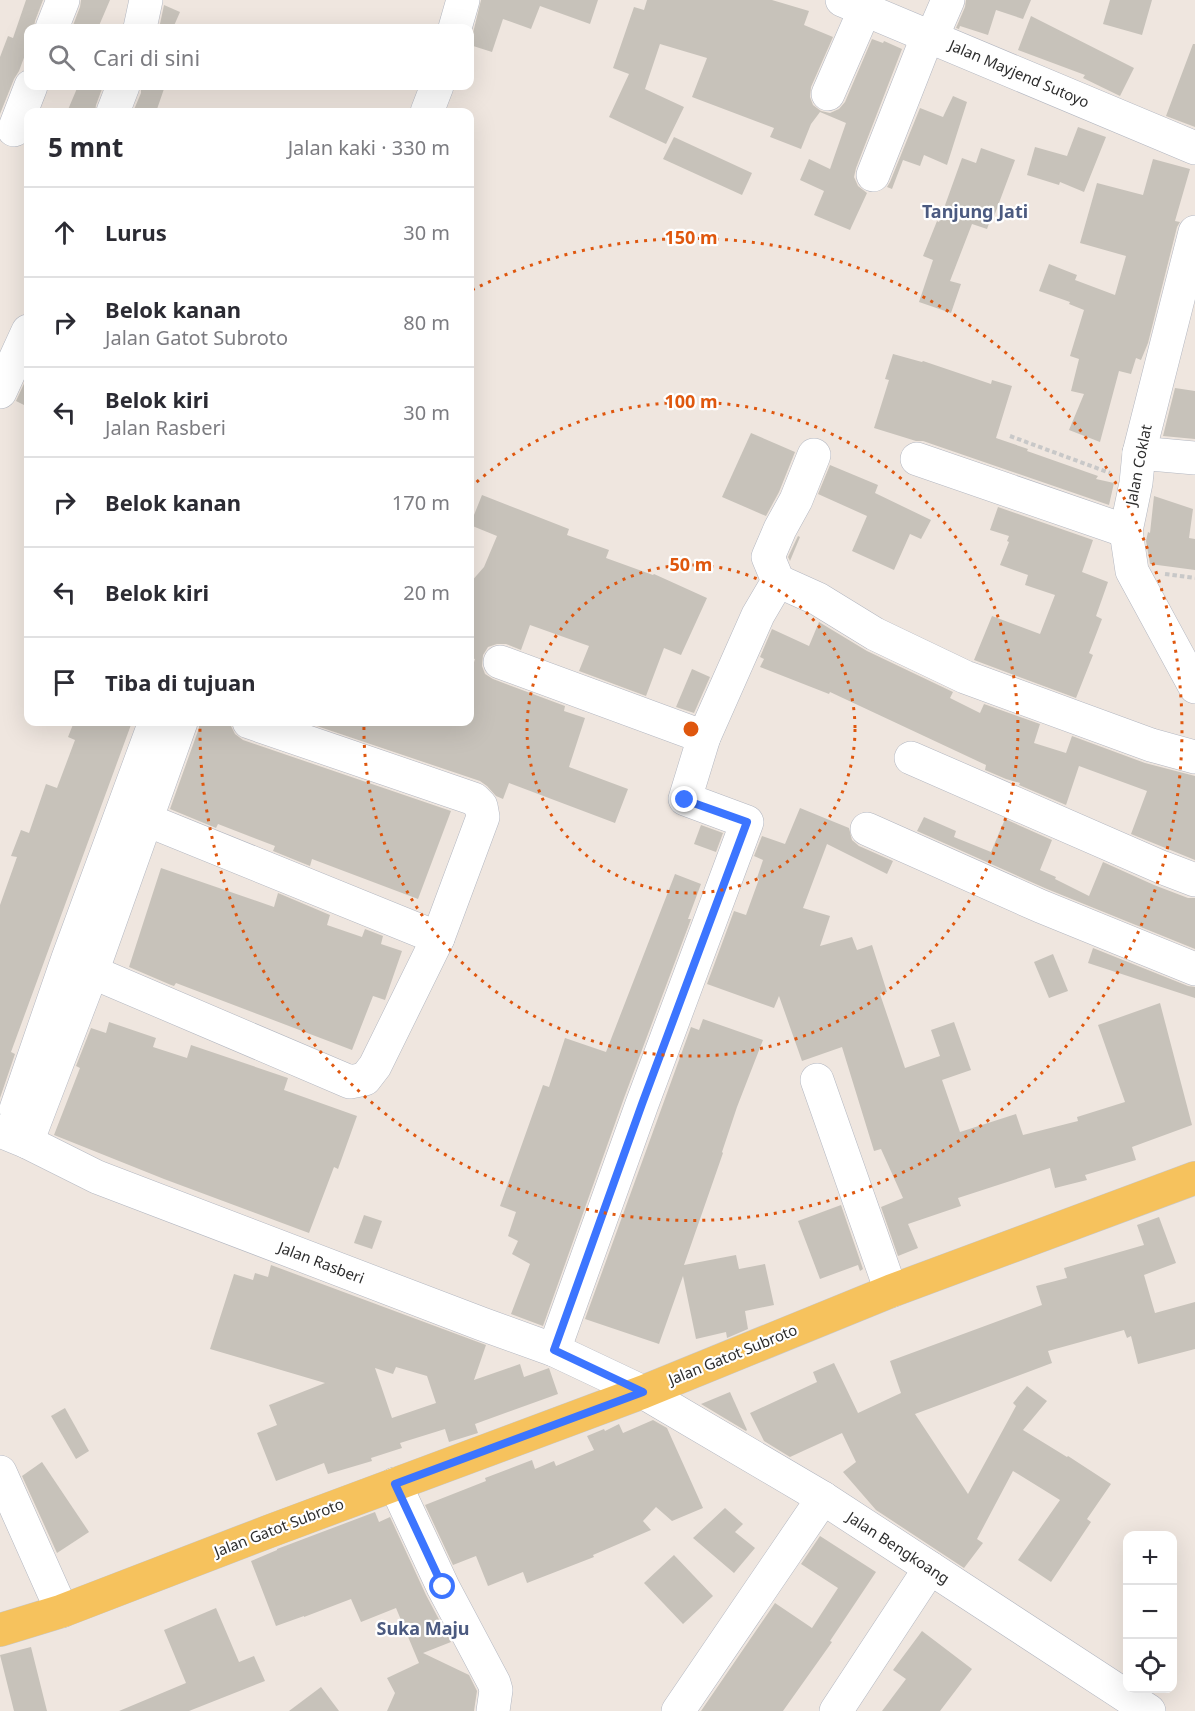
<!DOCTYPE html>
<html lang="id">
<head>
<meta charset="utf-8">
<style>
	:root { --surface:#fff; --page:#f2f2f3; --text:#2b2b33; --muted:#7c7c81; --line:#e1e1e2 }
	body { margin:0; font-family:"Noto Sans",sans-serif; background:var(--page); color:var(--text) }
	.controls { position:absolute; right:18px; bottom:18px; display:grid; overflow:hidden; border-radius:12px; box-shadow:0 6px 24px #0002 }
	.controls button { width:54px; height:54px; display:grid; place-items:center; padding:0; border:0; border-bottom:2px solid var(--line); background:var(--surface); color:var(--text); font:30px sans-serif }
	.stop { position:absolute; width:18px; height:18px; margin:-14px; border:4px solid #3c75ff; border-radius:50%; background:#fff }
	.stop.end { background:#3c75ff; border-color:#fff; box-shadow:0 2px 6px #0008 }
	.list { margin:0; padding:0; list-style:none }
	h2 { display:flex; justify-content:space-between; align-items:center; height:78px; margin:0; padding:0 24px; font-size:26px }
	h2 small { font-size:20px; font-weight:400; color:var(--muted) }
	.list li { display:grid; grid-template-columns:39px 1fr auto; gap:18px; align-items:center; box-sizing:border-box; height:90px; padding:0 24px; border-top:2px solid var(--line) }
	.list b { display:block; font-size:22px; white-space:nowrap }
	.list p { margin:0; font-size:20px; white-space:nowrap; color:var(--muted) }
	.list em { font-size:20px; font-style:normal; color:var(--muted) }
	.icon { flex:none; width:33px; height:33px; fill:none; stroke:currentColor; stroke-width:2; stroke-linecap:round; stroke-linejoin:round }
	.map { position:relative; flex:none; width:1195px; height:1711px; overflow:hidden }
	.search { position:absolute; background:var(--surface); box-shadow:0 6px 24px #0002; left:24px; top:24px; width:450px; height:66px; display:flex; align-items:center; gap:15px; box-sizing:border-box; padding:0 21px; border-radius:12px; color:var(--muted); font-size:22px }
	.panel { position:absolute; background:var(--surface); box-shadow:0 6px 24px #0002; left:24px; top:108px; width:450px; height:618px; border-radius:12px }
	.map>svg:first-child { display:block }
	.building { fill:#c7c2ba; fill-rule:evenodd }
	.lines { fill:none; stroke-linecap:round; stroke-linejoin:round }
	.minor-casing { stroke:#b3b7c1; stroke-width:34 }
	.major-casing { stroke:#c8c8c8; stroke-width:34 }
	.path { stroke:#c8c8c8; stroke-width:4; stroke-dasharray:4.5 3; stroke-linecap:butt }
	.minor { stroke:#fff; stroke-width:33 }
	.major { stroke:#f6c25d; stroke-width:33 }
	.route { stroke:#3c75ff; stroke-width:8 }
	.ring { fill:none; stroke:#df570e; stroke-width:3; stroke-dasharray:3 6 }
	.labels { text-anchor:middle; stroke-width:4.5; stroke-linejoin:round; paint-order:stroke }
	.street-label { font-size:15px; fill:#2d2d2d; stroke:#fff }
	.quarter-label { font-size:18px; font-weight:bold; fill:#4b5a80; stroke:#fff }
	.centre { fill:#df570e; stroke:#fff; stroke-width:3 }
	.ring-label { font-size:18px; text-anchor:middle; font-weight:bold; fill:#df570e; stroke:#fff; stroke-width:4.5; stroke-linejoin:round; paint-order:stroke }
</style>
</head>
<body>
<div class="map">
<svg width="1195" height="1711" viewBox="0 0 1195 1711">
	<rect width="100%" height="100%" fill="#efe6df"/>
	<g class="building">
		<path d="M26,0H43L35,21L34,28H28V47L19,71L14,79L0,114V57L8,36L13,38Z"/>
		<path d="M81,0H110L98,28H72L80,7Z"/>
		<path d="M481,0H598L590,24L540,6L531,29L503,19L492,52L470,45V39L473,33Z"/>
		<path d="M647,0H772L809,11L804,25L833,37L811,87L810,97L813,105L821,111L830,113L839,109L845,102L872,39L883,43L884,41L902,49L856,168L854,177L858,186L867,193L850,230L814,215L824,191L800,180L809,159L830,169L846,123L820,112L811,124L801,149L770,137L774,128L692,97L707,58L660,44L645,89L684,107L666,144L609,117L629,74L613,68L634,7L644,10Z"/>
		<path d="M966,0H1031L1023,19L996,10L988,35L960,26L959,29L956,28L965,7Z"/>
		<path d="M1110,0H1152L1142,35L1103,24Z"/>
		<path d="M164,5L180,12L173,28L160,24Z"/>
		<path d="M1031,16L1134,68L1120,96L1083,78L1085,75L1018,50Z"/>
		<path d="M1193,44H1195V127L1166,116Z"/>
		<path d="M78,86H103L96,105L95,112H67Z"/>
		<path d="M141,86H165L156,112H133L141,93Z"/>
		<path d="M953,96L967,102L947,165L924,155L920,166L903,160L892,189L887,187L890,182L920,108L943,117Z"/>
		<path d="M1078,127L1106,137L1084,192L1060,182L1059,185L1027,175L1035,147L1067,156Z"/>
		<path d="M674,137L752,173L742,195L663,159Z"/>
		<path d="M981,148L1015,160L993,219L991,218L987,229L972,224L950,281L961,284L951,313L919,302L933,260L923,256L937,221L939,222L962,158L976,163Z"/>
		<path d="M1153,159L1190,169L1175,221L1180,222L1177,227L1148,343L1141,360L1136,358L1131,374L1119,371L1100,442L1069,430L1084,394L1071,391L1079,359L1070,356L1084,310L1069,304L1070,302L1039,291L1049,264L1077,275L1075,280L1115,295L1126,256L1080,243L1097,183L1143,195Z"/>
		<path d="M893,354L922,362L923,361L991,384L992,380L1012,386L996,438L1028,449L1027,451L1098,476L1096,479L1114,483L1109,505L923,441H916L874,428L889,380L885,379Z"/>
		<path d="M28,375V407L16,401Z"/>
		<path d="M1175,388L1195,391V439L1163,436Z"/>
		<path d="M751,433L795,452L779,492L766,516L722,497Z"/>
		<path d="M830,465L878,485L875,493L931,520L921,539L910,534L894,570L852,551L867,516L818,494Z"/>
		<path d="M482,495L569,529L567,535L609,550L606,558L653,575L654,574L707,598L681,655L664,648L646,696L579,671L589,646L530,625L521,650L506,644H497L488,647L483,655L482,666L485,674L493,679L565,706L564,711L585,718L569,767L628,789L615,823L509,783L503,799L496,796L487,786L480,781L305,722H470V675L475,659L470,658V583L484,567L497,536L470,525Z"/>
		<path d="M1154,496L1193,509L1189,538L1195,539V570L1150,564L1146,541L1148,532L1150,533Z"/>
		<path d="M998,507L1093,540L1082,572L1108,582L1096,616L1102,619L1089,653L1093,655L1076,698L974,660L992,616L1040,634L1055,595L1025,585L1028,575L1000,565L1009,542L1007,541L1009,536L990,530Z"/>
		<path d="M798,536L800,537L790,561L788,557Z"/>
		<path d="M819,622L867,651L953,692L950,698L980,713L984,704L1040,724L1034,743L1066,753L1072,736L1145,763L1195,776V860L1131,834L1147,791L1079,766L1066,805L1019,785L1020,783L1006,779L985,770L986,765L830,692L829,694L760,667L764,659L760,657L772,629L809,646Z"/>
		<path d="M692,669L710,677L694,713L676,707Z"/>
		<path d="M74,722H132L11,1052L15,1054L0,1098V905L17,857L11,856L21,830L29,833L46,784L57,788L75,740L68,737Z"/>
		<path d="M199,722H231V726L235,734L243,740L451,811L418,899L312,859L310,866L273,851L275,846L218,824L216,828L170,809L199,728Z"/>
		<path d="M800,808L849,828L852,840L859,846L893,861L887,874L827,844L803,908L830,916L820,946L852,937L857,950L872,945L887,992L880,994L905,1068L940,1056L931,1030L954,1022L971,1070L942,1080L960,1132L1016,1114L1023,1135L1078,1121L1077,1117L1125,1102L1098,1025L1160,1003L1192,1125L1132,1147L1136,1160L1085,1175L1087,1180L1055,1188L1050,1168L958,1198L961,1206L908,1224L918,1248L898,1256L881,1207L903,1198L881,1149L874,1151L842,1047L802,1061L779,996L774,1008L707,984L734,911L746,915L759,879L757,878L763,860L754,856L762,836L785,844Z"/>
		<path d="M924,817L956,831L954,837L991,852L1005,819L1052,840L1040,870L1056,877L1055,879L1089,896L1103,862L1154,885L1188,898H1195V949L1047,889L917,831Z"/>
		<path d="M701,825L723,833L716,852L694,844Z"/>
		<path d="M161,868L274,907L278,893L330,915L327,925L362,937L365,929L383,936L381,944L402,951L385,1000L373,996L352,1050L176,983L174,986L171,985L129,967Z"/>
		<path d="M675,874L701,884L688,919H691L624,1098L543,1326L511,1314L530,1264L512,1254L518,1241L508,1236L516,1212L500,1206L543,1085L549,1087L565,1038L606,1052Z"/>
		<path d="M1093,948L1188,986L1195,987V998L1088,963Z"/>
		<path d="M1053,954L1068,991L1049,998L1034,962Z"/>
		<path d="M703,1019L763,1040L737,1107L722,1152L723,1153L684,1265L736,1255L739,1269L765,1264L774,1305L745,1311L748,1329L727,1338L726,1332L696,1339L683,1276L659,1344L585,1319L691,1027L699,1030Z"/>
		<path d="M109,1022L156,1038L153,1047L187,1058L191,1045L288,1078L284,1090L357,1116L338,1169L334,1167L309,1233L164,1179L54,1135L80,1068L76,1066L91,1028L106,1033Z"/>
		<path d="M841,1205L863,1269L860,1271L858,1265L820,1279L798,1221Z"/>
		<path d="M364,1215L382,1221L372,1249L354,1243Z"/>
		<path d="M1159,1217L1176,1263L1144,1275L1155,1313L1195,1302V1349L1138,1364L1131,1336L1127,1338L1124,1330L1048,1351L1052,1363L915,1414L968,1494L1016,1406L1013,1403L1027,1386L1047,1401L1023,1430L1067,1457L1068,1456L1111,1484L1087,1519L1091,1522L1051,1582L1018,1560L1060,1500L1013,1471L977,1539L983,1543L964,1568L876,1510L843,1472L856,1462L842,1433L790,1457L764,1441L750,1413L817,1382L813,1372L834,1363L858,1413L901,1393L890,1361L1042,1305L1036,1286L1067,1278L1064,1268L1144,1245L1137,1225Z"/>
		<path d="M271,1265L486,1345L474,1380L520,1364L524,1377L549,1368L558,1394L475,1424L478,1433L449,1442L445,1429L400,1443L402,1448L371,1458L372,1461L345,1469L328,1474L324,1463L276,1481L257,1433L277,1425L269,1405L325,1383L210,1349L234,1274L253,1280L255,1273L268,1277ZM396,1367L427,1376L436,1403L392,1418L375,1368L393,1374Z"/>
		<path d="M730,1392L747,1430L746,1431L701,1404Z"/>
		<path d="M65,1408L89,1451L76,1459L51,1416Z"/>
		<path d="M653,1420L667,1428L703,1508L672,1521L656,1507L643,1521L651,1530L593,1555L594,1557L527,1583L523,1572L488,1586L476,1556L453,1565L425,1505L486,1481L485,1478L532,1460L535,1469L554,1461L556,1466L594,1450L587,1436L604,1429L605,1431L619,1424L623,1433Z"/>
		<path d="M42,1462L89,1532L57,1553L22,1476Z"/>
		<path d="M725,1508L743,1524L735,1532L755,1548L734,1573L693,1538Z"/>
		<path d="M375,1512L379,1522L390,1517L426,1595L451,1642L423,1653L469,1675L477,1691L474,1711H387L395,1693L387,1678L419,1663L396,1608L361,1622L351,1599L304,1617V1616L276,1626L251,1561L277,1550V1549Z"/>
		<path d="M820,1536L876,1572L830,1641L832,1642L783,1711H701L775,1603L812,1628L838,1588L801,1564Z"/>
		<path d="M674,1555L713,1596L683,1624L644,1583Z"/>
		<path d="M216,1608L239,1662L254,1656L265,1681L189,1711H119L186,1683L164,1630Z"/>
		<path d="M922,1631L972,1669L940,1711H882L906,1679L893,1670Z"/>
		<path d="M31,1647L47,1711H14L0,1655Z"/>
		<path d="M321,1687L339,1711H289Z"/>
	</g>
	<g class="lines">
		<g class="minor-casing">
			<g id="minor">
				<path d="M842,0L1195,148"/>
				<path d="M52,28L63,0"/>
				<path d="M140,28L146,0"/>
				<path d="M455,28L463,0"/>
				<path d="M932,37L948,0"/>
				<path d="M828,94L865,9"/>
				<path d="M113,112L123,86"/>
				<path d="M427,112L437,86"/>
				<path d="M14,130L31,86"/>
				<path d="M873,175L928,35"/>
				<path d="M1195,232L1139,453L1136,483L1126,531L1132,571L1195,687"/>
				<path d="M0,392L28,331"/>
				<path d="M1139,453L1195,458"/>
				<path d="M814,455L796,500L780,529L768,557L778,581L818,599L875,634L965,677L1151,745L1195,757"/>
				<path d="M917,459L1126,531"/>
				<path d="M500,662L704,737"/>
				<path d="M911,758L1161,867L1195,880"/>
				<path d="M147,820L438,938"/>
				<path d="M867,829L1040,906L1195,969"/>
				<path d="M92,972L350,1082L365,1079L375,1066L438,938L483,817L481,806L474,799L249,722"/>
				<path d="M817,1080L891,1291"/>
				<path d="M16,1109L68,958L155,722"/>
				<path d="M0,1131L27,1142L97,1177L482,1324L554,1350L643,1392L823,1498L1149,1711"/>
				<path d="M27,1142L92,972L181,722"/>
				<path d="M554,1350L642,1104L747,822L685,799L704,737L758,615L778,581"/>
				<path d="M0,1472L62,1611"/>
				<path d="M395,1484L443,1587L494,1683L496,1690L493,1711"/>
				<path d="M678,1711L823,1498"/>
				<path d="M836,1711L930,1568"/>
			</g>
		</g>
		<g class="major-casing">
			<path id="major" d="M0,1630L62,1611L270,1531L643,1392L891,1291L1195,1178"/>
		</g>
		<g class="path">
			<path d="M1010,436L1110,473"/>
			<path d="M1165,574L1195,578"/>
		</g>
		<use href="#minor" class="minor"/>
		<use href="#major" class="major"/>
	</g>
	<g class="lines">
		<path class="route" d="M443,1587L395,1484L643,1392L554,1350L642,1104L747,822L685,800"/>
	</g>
	<g class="ring">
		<circle cx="691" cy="729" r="164"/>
		<path d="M470 488A327 327 0 1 1 364 723"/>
		<path d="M472 290A491 491 0 1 1 200 725"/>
	</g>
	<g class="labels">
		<g class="street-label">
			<text transform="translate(1019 74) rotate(23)" y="5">Jalan Mayjend Sutoyo</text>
			<text transform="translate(1139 465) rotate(-79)" y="5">Jalan Coklat</text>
			<text transform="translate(321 1263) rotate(21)" y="5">Jalan Rasberi</text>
			<text transform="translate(733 1355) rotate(-22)" y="5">Jalan Gatot Subroto</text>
			<text transform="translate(279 1528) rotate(-21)" y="5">Jalan Gatot Subroto</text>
			<text transform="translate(898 1548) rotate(33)" y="5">Jalan Bengkoang</text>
		</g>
		<g class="quarter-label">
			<text x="975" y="218">Tanjung Jati</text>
			<text x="423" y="1635">Suka Maju</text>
		</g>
	</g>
	<circle cx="691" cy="729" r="9" class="centre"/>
	<g class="ring-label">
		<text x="691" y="244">150 m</text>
		<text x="691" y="408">100 m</text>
		<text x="691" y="571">50 m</text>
	</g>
</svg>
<div class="controls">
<button>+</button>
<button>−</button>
<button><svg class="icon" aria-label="locate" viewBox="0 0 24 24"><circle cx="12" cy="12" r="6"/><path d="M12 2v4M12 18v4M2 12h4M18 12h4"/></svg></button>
</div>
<div class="stop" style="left:443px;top:1587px"></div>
<div class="stop end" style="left:685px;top:800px"></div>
<div class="search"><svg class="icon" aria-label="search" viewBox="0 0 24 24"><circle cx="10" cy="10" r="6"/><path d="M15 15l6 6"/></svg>Cari di sini</div>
<section class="panel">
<h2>5 mnt<small>Jalan kaki · 330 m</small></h2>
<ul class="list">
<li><svg class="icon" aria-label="ahead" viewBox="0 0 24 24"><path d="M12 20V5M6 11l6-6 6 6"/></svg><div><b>Lurus</b></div><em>30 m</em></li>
<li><svg class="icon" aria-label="right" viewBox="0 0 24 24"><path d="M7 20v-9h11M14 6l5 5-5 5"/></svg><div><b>Belok kanan</b><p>Jalan Gatot Subroto</p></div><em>80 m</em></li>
<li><svg class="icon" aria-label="left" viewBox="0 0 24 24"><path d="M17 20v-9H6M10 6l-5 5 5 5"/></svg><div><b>Belok kiri</b><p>Jalan Rasberi</p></div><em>30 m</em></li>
<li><svg class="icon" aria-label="right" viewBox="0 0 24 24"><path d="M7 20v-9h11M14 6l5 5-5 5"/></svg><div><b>Belok kanan</b></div><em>170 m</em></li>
<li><svg class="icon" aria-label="left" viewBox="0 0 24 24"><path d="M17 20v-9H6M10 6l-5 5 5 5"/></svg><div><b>Belok kiri</b></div><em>20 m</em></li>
<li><svg class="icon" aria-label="arrive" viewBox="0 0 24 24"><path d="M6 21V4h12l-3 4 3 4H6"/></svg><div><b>Tiba di tujuan</b></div></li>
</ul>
</section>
</div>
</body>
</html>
